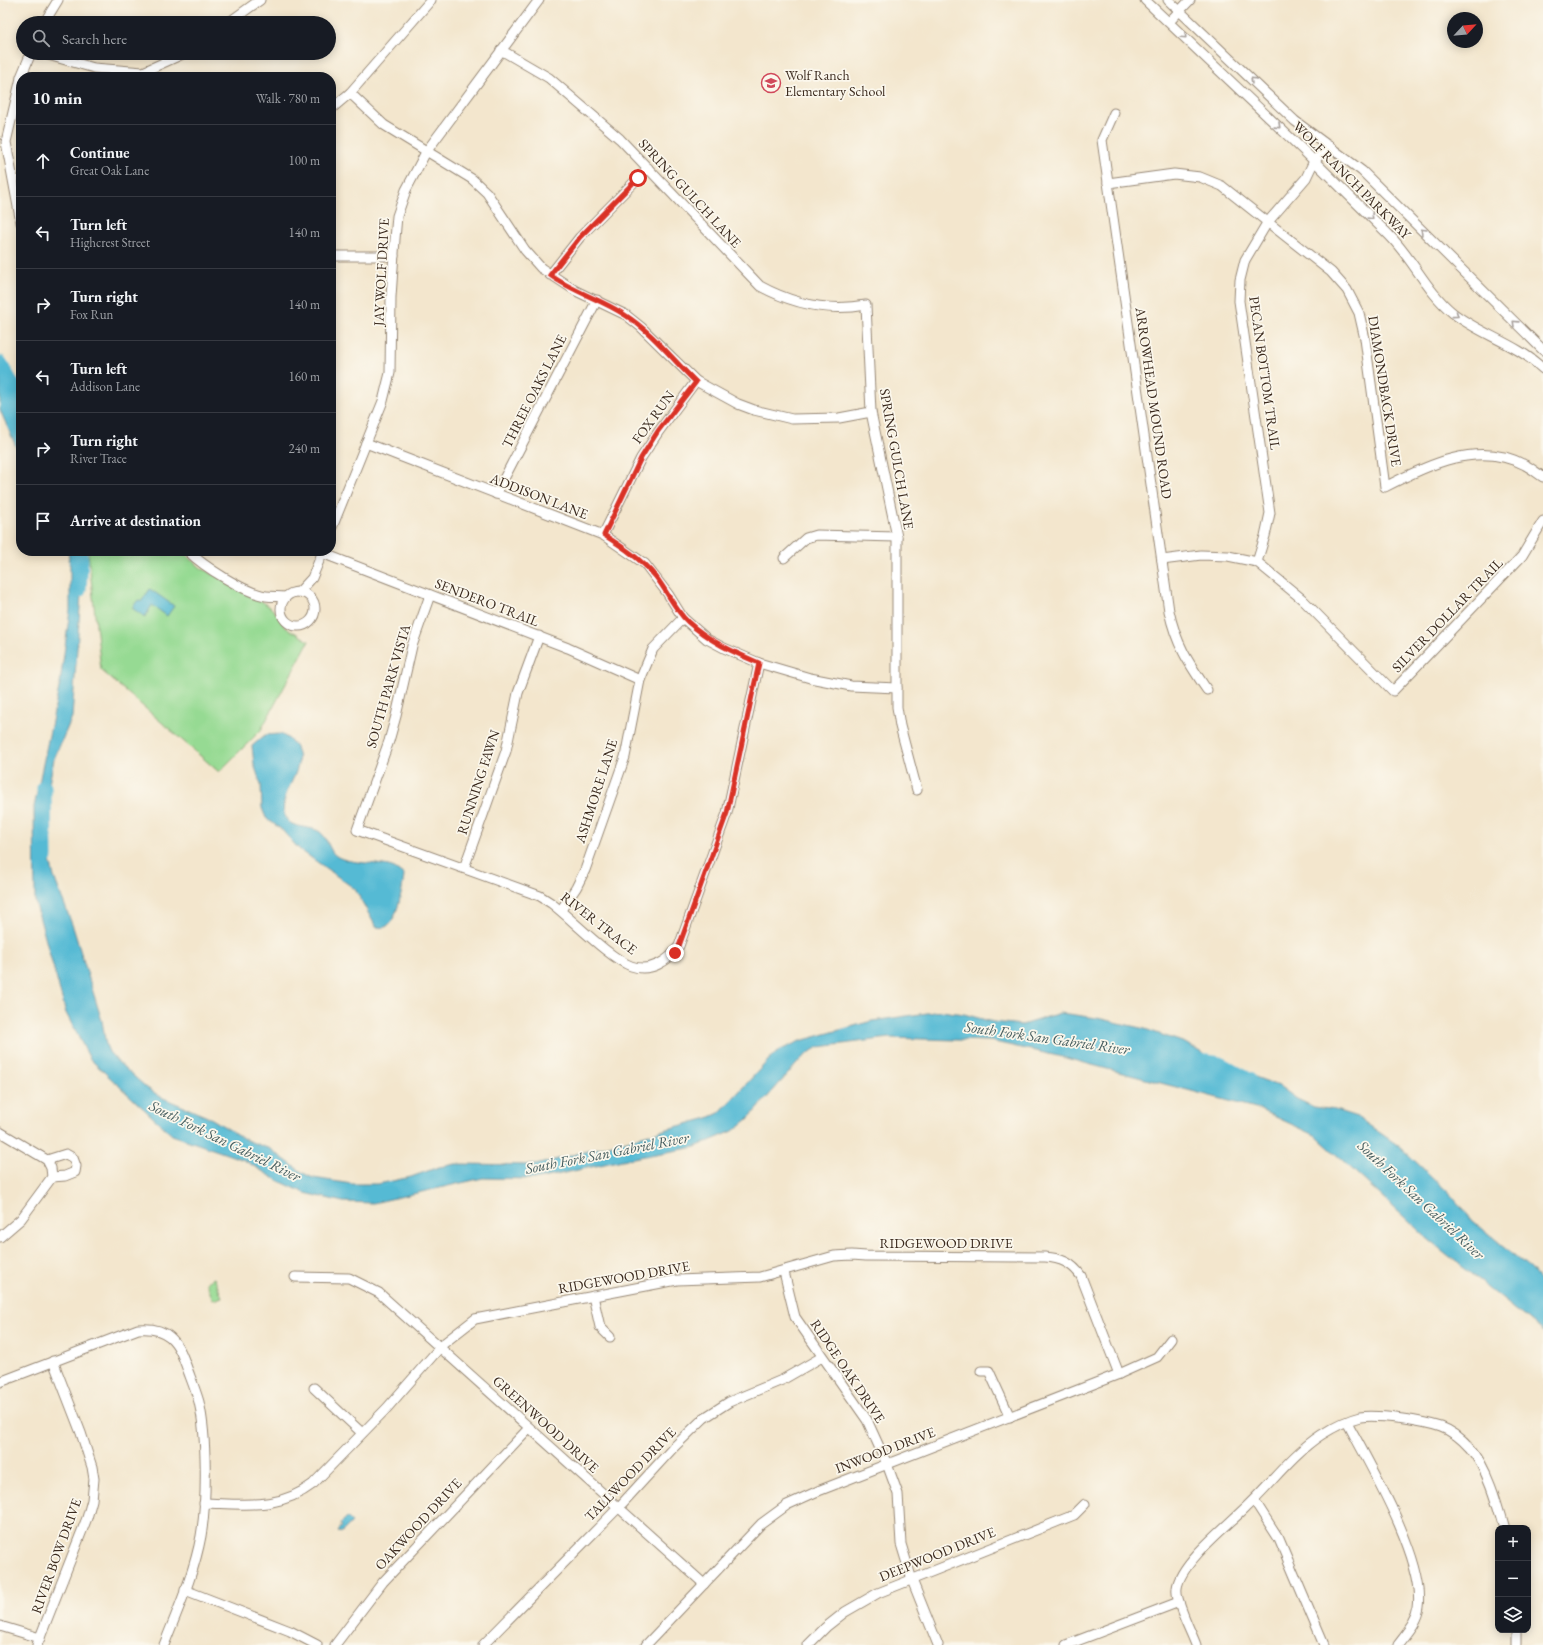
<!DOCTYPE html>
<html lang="en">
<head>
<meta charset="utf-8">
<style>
	:root { --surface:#171b24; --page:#20242c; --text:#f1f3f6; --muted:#9ea1a6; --line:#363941 }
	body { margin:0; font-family:"EB Garamond",serif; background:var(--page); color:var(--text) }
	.controls { position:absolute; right:12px; bottom:12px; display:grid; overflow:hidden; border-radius:8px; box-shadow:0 2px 10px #0003 }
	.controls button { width:36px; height:36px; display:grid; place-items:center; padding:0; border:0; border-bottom:1px solid var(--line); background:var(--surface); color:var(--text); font:20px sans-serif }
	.compass { position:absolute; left:1447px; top:12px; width:36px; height:36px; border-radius:50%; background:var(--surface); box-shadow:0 2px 10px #0003; rotate:64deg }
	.stop { position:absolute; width:12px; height:12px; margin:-9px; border:3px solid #d93025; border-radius:50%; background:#fff }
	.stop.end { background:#d93025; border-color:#fff; box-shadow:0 1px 4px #0008 }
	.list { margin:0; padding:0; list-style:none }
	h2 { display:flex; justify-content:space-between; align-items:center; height:52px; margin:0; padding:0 16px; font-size:17px }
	h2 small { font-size:13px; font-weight:400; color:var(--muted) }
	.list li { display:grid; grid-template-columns:26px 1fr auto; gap:12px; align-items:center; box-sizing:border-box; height:72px; padding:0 16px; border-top:1px solid var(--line) }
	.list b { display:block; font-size:15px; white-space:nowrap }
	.list p { margin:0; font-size:13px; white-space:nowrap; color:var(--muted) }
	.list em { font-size:13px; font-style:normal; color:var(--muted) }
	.icon { flex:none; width:22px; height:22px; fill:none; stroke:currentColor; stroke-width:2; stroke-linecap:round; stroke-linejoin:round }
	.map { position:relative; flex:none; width:1543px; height:1645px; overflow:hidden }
	.search { position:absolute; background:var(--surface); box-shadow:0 2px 10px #0003; left:16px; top:16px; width:320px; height:44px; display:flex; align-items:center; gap:10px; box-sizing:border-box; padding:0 14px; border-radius:22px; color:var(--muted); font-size:15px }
	.panel { position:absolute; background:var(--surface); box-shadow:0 2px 10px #0003; left:16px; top:72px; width:320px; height:484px; border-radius:16px }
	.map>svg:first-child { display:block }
	.green { fill:#96da93; stroke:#688258 }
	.water { fill:#55bad4; stroke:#487279 }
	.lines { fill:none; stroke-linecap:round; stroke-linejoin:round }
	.river { stroke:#55bad4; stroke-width:15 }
	.minor-casing { stroke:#978876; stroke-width:11 }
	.minor { stroke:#fff; stroke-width:9 }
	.oneway { stroke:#a79f9a }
	.route { stroke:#d93025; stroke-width:5 }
	.labels { text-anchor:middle; stroke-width:3.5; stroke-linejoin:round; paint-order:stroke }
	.poi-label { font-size:14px; fill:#3b2a1e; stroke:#fbf7ec; text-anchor:start }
	.street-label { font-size:14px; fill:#3b2a1e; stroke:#fbf7ec }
	.water-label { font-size:15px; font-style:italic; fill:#445c5e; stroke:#fbf7ec }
</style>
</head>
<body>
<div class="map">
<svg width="1543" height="1645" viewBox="0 0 1543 1645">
	<rect width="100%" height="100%" fill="#fbf7ec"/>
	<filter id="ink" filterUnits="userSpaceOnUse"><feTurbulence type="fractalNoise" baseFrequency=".025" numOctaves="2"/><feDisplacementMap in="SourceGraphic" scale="8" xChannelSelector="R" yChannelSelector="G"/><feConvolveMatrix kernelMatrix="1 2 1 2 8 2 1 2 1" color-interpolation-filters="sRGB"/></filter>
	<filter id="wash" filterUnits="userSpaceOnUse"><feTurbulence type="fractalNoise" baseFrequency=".012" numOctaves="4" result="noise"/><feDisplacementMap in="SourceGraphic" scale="16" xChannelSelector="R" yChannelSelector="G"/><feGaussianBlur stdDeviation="0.9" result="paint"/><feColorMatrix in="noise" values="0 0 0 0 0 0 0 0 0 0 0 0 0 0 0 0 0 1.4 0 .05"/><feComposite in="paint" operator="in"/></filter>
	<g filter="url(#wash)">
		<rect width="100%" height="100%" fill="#f3e6cd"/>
		<g class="green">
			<path d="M88,551H182L201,568L254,596L270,607L278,615L285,627L309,641L261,730L219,772L101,670Z"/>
			<path d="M214,1278L222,1297L213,1300L206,1282Z"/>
		</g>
		<g class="water">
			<path d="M0,366L21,403V458L0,410Z"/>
			<path d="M68,551H80L81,594L72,717L54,759L43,814L44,835L54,877L73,927L102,1021L106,1045L109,1052L118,1062L147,1088L161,1097L212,1119L246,1140L270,1149L303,1173L313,1178L352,1184H378L411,1177L439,1167L456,1164L536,1165L708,1118L719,1113L776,1052L800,1041L872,1021L941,1011L964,1014L993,1022L1022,1025L1060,1013L1097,1018L1145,1029L1185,1043L1203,1053L1215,1065L1221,1069L1250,1075L1279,1086L1297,1099L1314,1107L1335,1110L1357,1117L1399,1146L1449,1193L1473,1221L1531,1269L1543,1284V1332L1428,1239L1315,1135L1256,1108L1058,1056L990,1041L889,1038L819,1047L813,1050L802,1058L748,1119L733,1131L695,1147L622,1160L538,1179L483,1178L373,1203L343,1202L305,1193L277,1180L244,1160L172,1135L90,1059L66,1013L35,901L34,807L60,683L70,610V565Z"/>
			<path d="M150,589L174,606L167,616L152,605L145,617L132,608L138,600L141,602Z"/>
			<path d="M281,734C284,736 290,739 293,743C312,768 276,791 285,816C290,830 310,825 320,832C327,837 329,850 335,855C345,864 377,862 392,867C396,868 400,872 404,875C403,887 397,923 385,927C383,928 378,927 376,927L355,889L299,849L282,830L266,818L262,808L261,785L254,764L252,746L265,735Z"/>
			<path d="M347,1517L352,1522L341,1533L338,1531L342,1526L340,1524Z"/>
		</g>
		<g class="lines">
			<g class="river">
				<path d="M0,363L21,400"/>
				<path d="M79,590L81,560L79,551"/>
				<path d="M44,787L45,857"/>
				<path d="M1193,1060L1220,1064L1249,1080"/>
			</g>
		</g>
	</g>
	<g filter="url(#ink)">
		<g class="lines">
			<g class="minor-casing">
				<g id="minor">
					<path d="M1145,0L1303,150L1389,235C1413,259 1426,291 1453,313C1481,335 1516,343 1543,369"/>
					<path d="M1168,0L1295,121L1362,171L1543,350"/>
					<path d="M1169,22L1190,0"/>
					<path d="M44,23L58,0"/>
					<path d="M228,23L260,0"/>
					<path d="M501,50L549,78L620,139L760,286C793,304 828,312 866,305L871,412L897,537V707L900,726L917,790"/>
					<path d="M41,53L94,68L143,72L185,53"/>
					<path d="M21,77L31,53"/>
					<path d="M21,78L6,142L21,223"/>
					<path d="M350,93L384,125L472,179L487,193L525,250L541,268L576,291L626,315L641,327L696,381L738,404L754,410L792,419L839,418L871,412"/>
					<path d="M331,109L350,93L431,0"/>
					<path d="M1114,113L1102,140L1169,611C1176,644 1188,662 1207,690"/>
					<path d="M1108,183L1174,174L1200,177L1222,186L1331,272L1347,290L1359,313L1365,339L1385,487C1427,465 1478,440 1525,465C1531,468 1537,473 1543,477"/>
					<path d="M331,256H394"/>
					<path d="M550,275L580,237L648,168"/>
					<path d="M366,443L603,535L645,564L668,594L683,618L707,639L724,648L759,663L810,678L851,686L897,688"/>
					<path d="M496,494L597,300"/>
					<path d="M331,530L383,401L390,373L391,297L395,239L397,216L406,190L426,152L539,0"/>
					<path d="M603,535L641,458L659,431L696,381"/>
					<path d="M188,551C203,566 245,593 266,596C273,597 279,596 285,597"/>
					<path d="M322,553L568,648L640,680"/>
					<path d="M784,558L806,538L816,535L897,537"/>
					<path d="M1162,560L1201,555L1228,556L1257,562L1302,599L1393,691L1522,556L1543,521"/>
					<path d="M1257,562L1265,536L1270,513L1239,301L1240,280L1245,260L1267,223L1306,178L1314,161L1329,146"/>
					<circle cx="298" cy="609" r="17"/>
					<path d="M299,592L312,578L323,551"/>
					<path d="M430,595L412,646L396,716L389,741L357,830L540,896L551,903C573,920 608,957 631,966C650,973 669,961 679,946L727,813L759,663"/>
					<path d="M464,868L506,751L518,693L539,636"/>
					<path d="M561,910L576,888L585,870L625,757L640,680L653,649L683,618"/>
					<path d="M0,1132L47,1160L51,1168L52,1177L21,1219L0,1237"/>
					<path d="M47,1160L66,1154L73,1158L76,1166L75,1172L65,1176L52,1177"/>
					<path d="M784,1272L795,1317L867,1420L887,1464L898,1494L901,1544L912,1580L938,1645"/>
					<path d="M295,1277L349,1278L379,1293L704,1584"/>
					<path d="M593,1296L600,1327L610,1337"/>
					<path d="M981,1371H989L1010,1417"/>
					<path d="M0,1382L138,1329C149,1328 161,1329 170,1337C179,1345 183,1357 187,1368C191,1379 196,1391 199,1402C207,1437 207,1501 201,1536C194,1574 178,1609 164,1645"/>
					<path d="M314,1388L362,1433"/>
					<path d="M1347,1422C1370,1465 1426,1561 1419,1608C1417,1623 1406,1634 1398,1645"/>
					<path d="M1254,1500L1279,1539L1324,1645"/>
					<path d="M204,1503C245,1504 279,1510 313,1484L387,1408L443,1344L475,1319L677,1280L760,1277L834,1256L852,1255L866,1256L1045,1257C1061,1258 1072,1263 1081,1276L1119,1374"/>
					<path d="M185,1590L290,1631L317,1645"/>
					<path d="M0,1626L40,1638"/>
					<path d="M1516,1630V1645"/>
					<path d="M37,1645L87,1518L92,1500L94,1479L92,1467L81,1433L53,1361"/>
					<path d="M335,1645L383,1582L529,1428"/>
					<path d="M483,1645L618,1508L673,1448L704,1418L729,1402L782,1380L822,1357"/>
					<path d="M646,1645L761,1524L787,1505L818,1491L1119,1374L1157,1357L1171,1339"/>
					<path d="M808,1645L826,1627L845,1612L878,1593L1074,1515L1085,1504"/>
					<path d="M1066,1645L1179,1602"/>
					<path d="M1196,1645C1191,1631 1175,1602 1177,1588C1180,1563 1227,1526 1245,1508C1270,1485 1292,1454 1321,1435C1332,1428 1347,1420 1360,1417C1378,1414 1423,1421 1441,1427C1452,1431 1462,1439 1470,1448C1487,1467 1497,1503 1504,1528"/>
				</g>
			</g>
			<use href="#minor" class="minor"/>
		</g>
		<defs><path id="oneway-chevron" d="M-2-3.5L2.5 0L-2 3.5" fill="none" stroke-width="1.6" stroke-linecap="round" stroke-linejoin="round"/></defs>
		<g class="oneway">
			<use href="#oneway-chevron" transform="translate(1184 36) rotate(43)"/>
			<use href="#oneway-chevron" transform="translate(1253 80) rotate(-136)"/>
			<use href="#oneway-chevron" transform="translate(1278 126) rotate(44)"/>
			<use href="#oneway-chevron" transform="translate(1371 217) rotate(44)"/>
			<use href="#oneway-chevron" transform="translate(1423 231) rotate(-135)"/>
			<use href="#oneway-chevron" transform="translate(1456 315) rotate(36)"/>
			<use href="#oneway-chevron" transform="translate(1515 323) rotate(-136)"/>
		</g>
	</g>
	<g class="lines" filter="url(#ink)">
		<path class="route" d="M638,178L580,237L550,275C573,292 601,299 625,315C652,332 673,360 696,382L658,431L641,458L604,535C623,547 641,559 656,577C667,591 675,610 688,622C709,641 733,652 759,663L727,813L679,946L675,953"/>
	</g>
	<defs>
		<g id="school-ring" transform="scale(1)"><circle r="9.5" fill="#fbf7ec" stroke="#d1495b" stroke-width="1.5"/><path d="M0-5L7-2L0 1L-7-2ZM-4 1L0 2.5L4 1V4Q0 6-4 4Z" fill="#d1495b"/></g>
	</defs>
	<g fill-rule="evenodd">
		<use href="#school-ring" x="771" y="83"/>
	</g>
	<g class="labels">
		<g class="poi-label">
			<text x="785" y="80">Wolf Ranch<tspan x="785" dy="16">Elementary School</tspan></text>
		</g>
		<g class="street-label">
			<text transform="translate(1352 180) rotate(45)" y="5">WOLF RANCH PARKWAY</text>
			<text transform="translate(690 193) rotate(47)" y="5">SPRING GULCH LANE</text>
			<text transform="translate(381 272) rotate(-87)" y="5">JAY WOLF DRIVE</text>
			<text transform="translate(1265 373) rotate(82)" y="5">PECAN BOTTOM TRAIL</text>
			<text transform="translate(534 391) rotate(-63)" y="5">THREE OAKS LANE</text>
			<text transform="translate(1385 391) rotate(81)" y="5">DIAMONDBACK DRIVE</text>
			<text transform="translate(1154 403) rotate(82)" y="5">ARROWHEAD MOUND ROAD</text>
			<text transform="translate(653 417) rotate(-54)" y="5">FOX RUN</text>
			<text transform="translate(897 459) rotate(80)" y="5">SPRING GULCH LANE</text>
			<text transform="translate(539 496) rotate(21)" y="5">ADDISON LANE</text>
			<text transform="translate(487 602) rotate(21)" y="5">SENDERO TRAIL</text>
			<text transform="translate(1447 615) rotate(-46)" y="5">SILVER DOLLAR TRAIL</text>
			<text transform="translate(388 686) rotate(-74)" y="5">SOUTH PARK VISTA</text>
			<text transform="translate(478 782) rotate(-72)" y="5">RUNNING FAWN</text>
			<text transform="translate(596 791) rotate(-72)" y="5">ASHMORE LANE</text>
			<text transform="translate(599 923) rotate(38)" y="5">RIVER TRACE</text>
			<text x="946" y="1248">RIDGEWOOD DRIVE</text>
			<text transform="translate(624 1277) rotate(-10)" y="5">RIDGEWOOD DRIVE</text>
			<text transform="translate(848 1371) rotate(56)" y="5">RIDGE OAK DRIVE</text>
			<text transform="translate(546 1424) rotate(42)" y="5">GREENWOOD DRIVE</text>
			<text transform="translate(885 1450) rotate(-21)" y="5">INWOOD DRIVE</text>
			<text transform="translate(630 1474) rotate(-46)" y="5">TALLWOOD DRIVE</text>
			<text transform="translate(418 1524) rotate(-47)" y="5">OAKWOOD DRIVE</text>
			<text transform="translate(937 1554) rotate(-22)" y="5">DEEPWOOD DRIVE</text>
			<text transform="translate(56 1556) rotate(-70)" y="5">RIVER BOW DRIVE</text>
		</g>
		<g class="water-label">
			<text transform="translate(1047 1038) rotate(8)" y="5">South Fork San Gabriel River</text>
			<text transform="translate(225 1141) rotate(26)" y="5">South Fork San Gabriel River</text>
			<text transform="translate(607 1153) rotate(-11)" y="5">South Fork San Gabriel River</text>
			<text transform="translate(1421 1200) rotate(43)" y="5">South Fork San Gabriel River</text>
		</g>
	</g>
</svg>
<div class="controls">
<button>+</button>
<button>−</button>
<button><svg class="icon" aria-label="layers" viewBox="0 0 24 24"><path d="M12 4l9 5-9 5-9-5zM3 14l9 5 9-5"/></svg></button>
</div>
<svg class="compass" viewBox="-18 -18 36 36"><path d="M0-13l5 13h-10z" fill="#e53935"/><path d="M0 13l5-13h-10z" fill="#9ea1a6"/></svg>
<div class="stop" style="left:638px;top:178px"></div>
<div class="stop end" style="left:675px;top:953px"></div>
<div class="search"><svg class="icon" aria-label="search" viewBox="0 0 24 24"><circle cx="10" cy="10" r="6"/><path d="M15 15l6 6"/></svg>Search here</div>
<section class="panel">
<h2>10 min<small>Walk · 780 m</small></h2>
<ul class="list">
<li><svg class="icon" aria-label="ahead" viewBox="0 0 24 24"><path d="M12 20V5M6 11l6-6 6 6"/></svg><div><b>Continue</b><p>Great Oak Lane</p></div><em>100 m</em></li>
<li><svg class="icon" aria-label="left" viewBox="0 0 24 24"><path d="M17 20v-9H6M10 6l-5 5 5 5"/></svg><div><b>Turn left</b><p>Highcrest Street</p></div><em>140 m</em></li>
<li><svg class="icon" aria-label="right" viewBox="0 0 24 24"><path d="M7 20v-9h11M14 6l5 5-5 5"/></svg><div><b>Turn right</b><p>Fox Run</p></div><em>140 m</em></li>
<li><svg class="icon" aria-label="left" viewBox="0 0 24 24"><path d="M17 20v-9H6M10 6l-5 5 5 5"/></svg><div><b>Turn left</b><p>Addison Lane</p></div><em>160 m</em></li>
<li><svg class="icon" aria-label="right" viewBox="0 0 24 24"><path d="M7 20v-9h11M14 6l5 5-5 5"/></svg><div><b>Turn right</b><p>River Trace</p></div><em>240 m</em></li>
<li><svg class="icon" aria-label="arrive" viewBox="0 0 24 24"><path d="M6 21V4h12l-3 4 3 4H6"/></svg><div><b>Arrive at destination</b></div></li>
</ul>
</section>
</div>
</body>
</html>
